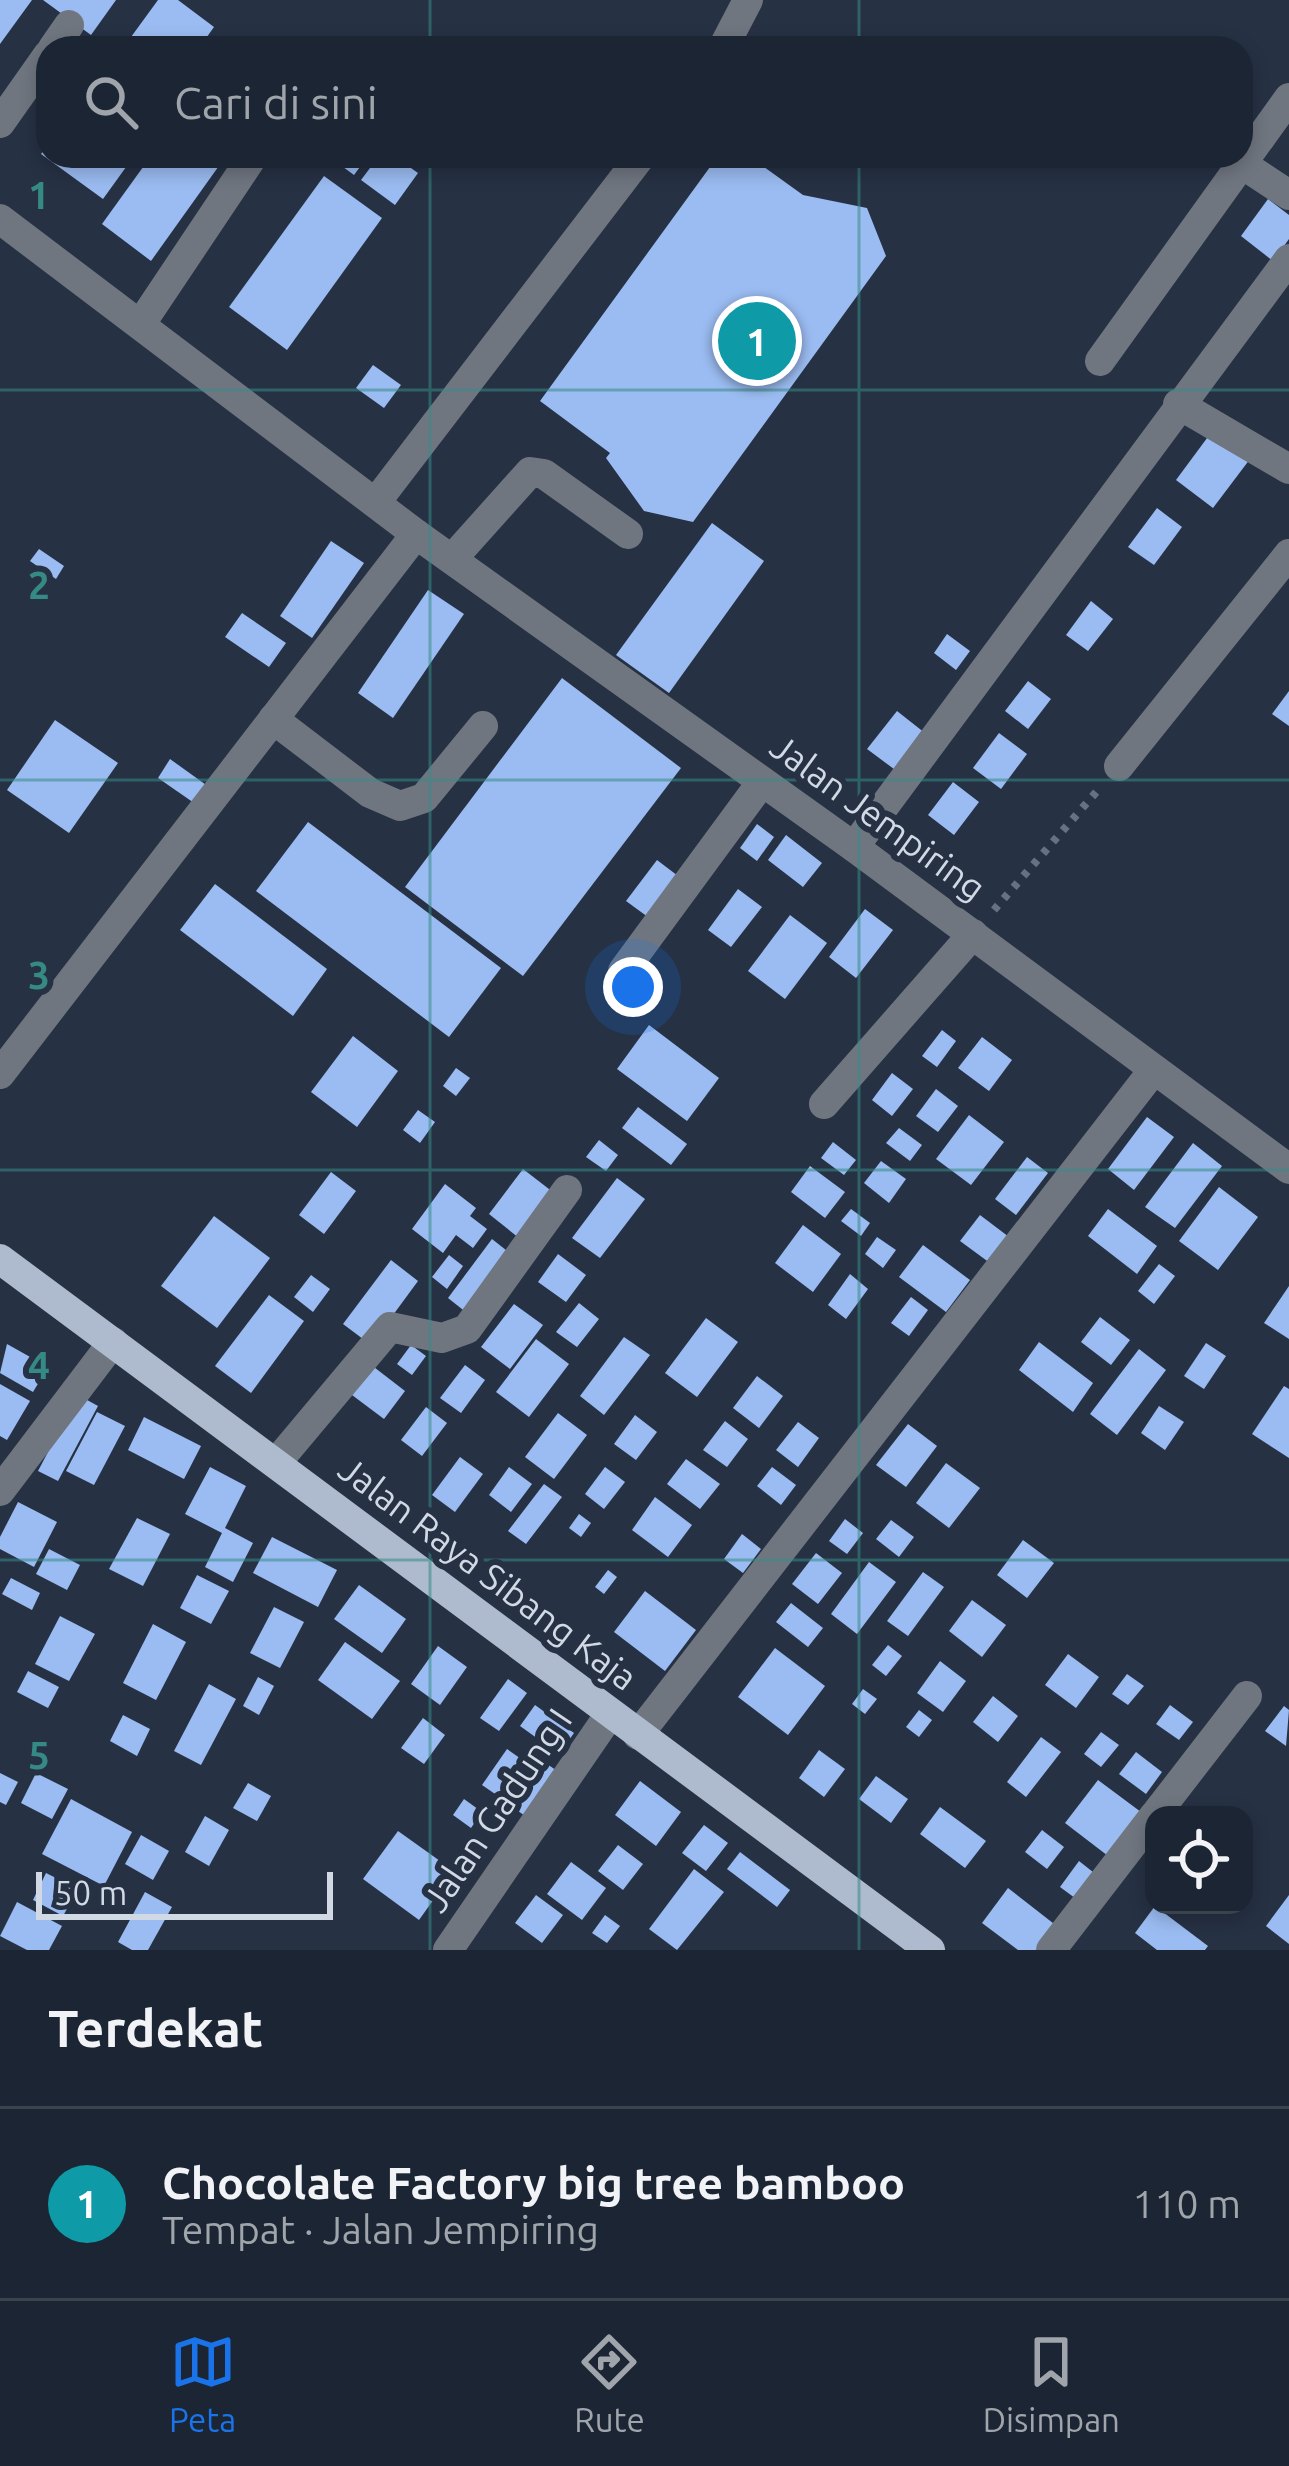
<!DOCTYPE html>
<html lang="id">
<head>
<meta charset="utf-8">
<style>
	:root { --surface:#1c2533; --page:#29313f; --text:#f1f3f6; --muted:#a0a5ac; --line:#3a424e; --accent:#1a73e8 }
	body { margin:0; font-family:Ubuntu,sans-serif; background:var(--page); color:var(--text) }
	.controls { position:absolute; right:36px; bottom:36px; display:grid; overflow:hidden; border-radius:24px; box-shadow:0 6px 18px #0003 }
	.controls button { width:108px; height:108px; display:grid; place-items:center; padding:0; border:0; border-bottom:3px solid var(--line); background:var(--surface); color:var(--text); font:60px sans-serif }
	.scale { position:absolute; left:36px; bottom:30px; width:297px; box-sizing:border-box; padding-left:12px; border:6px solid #d1d9e5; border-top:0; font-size:33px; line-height:42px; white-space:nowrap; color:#d1d9e5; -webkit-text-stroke:9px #263144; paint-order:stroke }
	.you { position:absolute; left:633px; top:987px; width:42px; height:42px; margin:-30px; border:9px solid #fff; border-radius:50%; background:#1a73e8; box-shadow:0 0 0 18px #1a73e833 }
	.badge { display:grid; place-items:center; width:78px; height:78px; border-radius:50%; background:var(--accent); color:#fff; font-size:39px; font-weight:700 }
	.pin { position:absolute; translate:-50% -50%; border:6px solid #fff; box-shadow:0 3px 12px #0006 }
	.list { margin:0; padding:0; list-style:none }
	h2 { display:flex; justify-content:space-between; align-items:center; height:156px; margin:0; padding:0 48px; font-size:51px }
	h2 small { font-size:39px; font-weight:400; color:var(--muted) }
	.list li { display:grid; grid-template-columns:78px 1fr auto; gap:36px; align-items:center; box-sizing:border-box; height:192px; padding:0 48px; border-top:3px solid var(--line) }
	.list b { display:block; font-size:45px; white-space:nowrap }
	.list p { margin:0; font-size:39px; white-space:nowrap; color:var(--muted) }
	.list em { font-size:39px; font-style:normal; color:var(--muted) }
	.icon { flex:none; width:66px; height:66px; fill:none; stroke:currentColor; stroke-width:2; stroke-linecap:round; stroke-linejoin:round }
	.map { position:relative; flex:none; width:1289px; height:1950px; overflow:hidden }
	.search { position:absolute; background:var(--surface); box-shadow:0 6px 18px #0003; left:36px; right:36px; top:36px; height:132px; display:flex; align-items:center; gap:30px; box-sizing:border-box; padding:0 42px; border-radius:36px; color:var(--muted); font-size:45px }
	.sheet { height:348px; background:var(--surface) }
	nav { display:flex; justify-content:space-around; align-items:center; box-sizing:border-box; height:168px; border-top:3px solid var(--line); background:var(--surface); font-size:33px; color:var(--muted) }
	nav a { display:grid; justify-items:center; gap:6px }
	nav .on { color:var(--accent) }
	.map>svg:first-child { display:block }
	.building { fill:#9bbcf2 }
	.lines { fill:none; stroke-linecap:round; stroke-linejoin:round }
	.path { stroke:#677181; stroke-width:8; stroke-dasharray:6 9; stroke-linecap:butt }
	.minor { stroke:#707680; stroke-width:30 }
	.major { stroke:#aebace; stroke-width:30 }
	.grid { fill:none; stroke:#368a86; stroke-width:3; stroke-opacity:0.55 }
	.labels { text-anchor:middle; stroke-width:12; stroke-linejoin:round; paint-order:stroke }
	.street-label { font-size:36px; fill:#d1d9e5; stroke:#263144 }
	.grid-label { font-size:39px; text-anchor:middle; font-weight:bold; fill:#368a86; stroke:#263144; stroke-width:12; stroke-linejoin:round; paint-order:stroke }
</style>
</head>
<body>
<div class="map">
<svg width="1289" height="1950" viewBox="0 0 1289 1950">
	<rect width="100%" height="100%" fill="#263144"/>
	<g class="building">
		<path d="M0,0H32L0,44Z"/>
		<path d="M43,0H116L91,35Z"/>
		<path d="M158,0H178L214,27L199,48H123Z"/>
		<path d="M48,144V156H134L103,199L41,154Z"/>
		<path d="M151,156H226L151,261L102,224Z"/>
		<path d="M328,156H368L354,175Z"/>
		<path d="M379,156H394L418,173L395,205L361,180Z"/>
		<path d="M718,156H749L803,195L867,208L886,256L693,522L644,511L606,458L610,453L540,401Z"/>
		<path d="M324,176L382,218L287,350L229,307Z"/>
		<path d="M1268,199L1289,215V239L1273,261L1241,236Z"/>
		<path d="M373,365L401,385L384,408L356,388Z"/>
		<path d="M1213,430L1250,459L1213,508L1176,480Z"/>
		<path d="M1157,508L1182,527L1154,565L1128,547Z"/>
		<path d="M712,523L764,561L669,693L616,655Z"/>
		<path d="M331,541L364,563L312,638L280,616Z"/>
		<path d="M39,549L64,566L56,579L30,561Z"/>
		<path d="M428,590L464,614L393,718L358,693Z"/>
		<path d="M1091,601L1113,619L1088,651L1066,635Z"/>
		<path d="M242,613L286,643L269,667L225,637Z"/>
		<path d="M947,634L970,651L956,670L934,653Z"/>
		<path d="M562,678L681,768L523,976L405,887Z"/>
		<path d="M1028,681L1051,699L1028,729L1005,711Z"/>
		<path d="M1289,691V726L1272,714Z"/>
		<path d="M897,711L930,737L902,775L867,749Z"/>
		<path d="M55,720L118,763L69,833L7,790Z"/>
		<path d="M999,733L1027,754L1001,789L973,768Z"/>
		<path d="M170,759L209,787L197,805L158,778Z"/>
		<path d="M953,782L979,802L954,835L928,815Z"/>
		<path d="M308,822L501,968L449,1037L256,891Z"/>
		<path d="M757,824L774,837L757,861L740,848Z"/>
		<path d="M786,835L822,863L803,887L768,860Z"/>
		<path d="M657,860L682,879L652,920L626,901Z"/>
		<path d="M215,884L327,969L293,1016L180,930Z"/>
		<path d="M738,889L762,907L731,947L708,930Z"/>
		<path d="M865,909L893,930L856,978L829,957Z"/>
		<path d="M790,915L827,943L785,999L748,971Z"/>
		<path d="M649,1025L719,1078L687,1121L617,1069Z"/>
		<path d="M942,1030L956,1041L937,1067L922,1056Z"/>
		<path d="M353,1036L398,1071L357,1127L311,1092Z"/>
		<path d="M982,1037L1012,1060L989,1091L958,1068Z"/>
		<path d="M456,1068L470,1078L456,1096L443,1086Z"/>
		<path d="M892,1073L913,1089L892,1116L872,1100Z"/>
		<path d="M936,1089L958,1106L938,1132L916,1116Z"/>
		<path d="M638,1107L687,1144L671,1165L622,1128Z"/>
		<path d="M418,1110L435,1122L420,1143L403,1130Z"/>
		<path d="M969,1115L1004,1142L971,1185L936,1159Z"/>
		<path d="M1147,1117L1174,1137L1134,1190L1108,1169Z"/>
		<path d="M899,1128L922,1145L910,1161L886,1143Z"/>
		<path d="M599,1140L618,1155L606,1171L586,1157Z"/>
		<path d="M833,1142L856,1160L844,1175L821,1158Z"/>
		<path d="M1193,1143L1222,1166L1175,1228L1145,1207Z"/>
		<path d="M1027,1157L1048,1173L1016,1215L995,1199Z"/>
		<path d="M881,1161L906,1179L889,1203L864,1183Z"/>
		<path d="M810,1166L845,1192L825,1218L791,1192Z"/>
		<path d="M523,1169L558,1196L524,1242L489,1214Z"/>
		<path d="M331,1172L356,1191L324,1234L299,1215Z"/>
		<path d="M617,1178L645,1199L600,1258L572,1238Z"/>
		<path d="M445,1184L476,1208L470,1216L487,1229L473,1248L456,1235L443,1253L412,1229Z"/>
		<path d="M1219,1187L1258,1217L1218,1270L1179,1241Z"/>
		<path d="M851,1209L870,1223L861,1236L841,1221Z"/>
		<path d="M1108,1209L1157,1246L1137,1274L1088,1236Z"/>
		<path d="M980,1215L1013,1240L994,1266L960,1241Z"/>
		<path d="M214,1216L270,1258L217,1328L161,1286Z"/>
		<path d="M803,1225L841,1254L813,1292L775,1263Z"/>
		<path d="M877,1237L896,1250L883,1268L865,1254Z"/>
		<path d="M492,1239L516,1258L472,1317L448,1298Z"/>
		<path d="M923,1245L970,1280L946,1312L899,1277Z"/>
		<path d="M558,1254L586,1275L566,1302L538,1282Z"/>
		<path d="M449,1255L463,1266L447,1289L432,1277Z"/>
		<path d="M391,1260L418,1281L371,1345L343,1324Z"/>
		<path d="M1159,1264L1175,1276L1154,1304L1138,1291Z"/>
		<path d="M850,1274L868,1289L846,1319L828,1305Z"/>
		<path d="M311,1275L330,1289L313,1312L294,1297Z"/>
		<path d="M1289,1286V1339L1264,1323Z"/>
		<path d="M269,1295L304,1321L251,1393L215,1366Z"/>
		<path d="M911,1297L928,1310L909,1336L891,1323Z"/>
		<path d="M579,1303L599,1319L577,1347L556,1332Z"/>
		<path d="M514,1304L543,1325L510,1369L481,1347Z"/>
		<path d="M1100,1317L1130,1340L1111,1365L1081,1342Z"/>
		<path d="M706,1318L738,1342L697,1397L665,1373Z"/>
		<path d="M624,1337L650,1355L604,1415L580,1396Z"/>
		<path d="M536,1339L569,1364L529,1417L496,1392Z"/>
		<path d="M1039,1342L1093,1383L1073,1412L1019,1370Z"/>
		<path d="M1206,1343L1226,1356L1204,1389L1184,1376Z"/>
		<path d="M7,1344L48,1367L33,1392L0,1373Z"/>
		<path d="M411,1345L426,1356L412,1375L397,1364Z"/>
		<path d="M1139,1349L1166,1370L1117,1435L1090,1414Z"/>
		<path d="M370,1364L405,1391L384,1419L348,1392Z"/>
		<path d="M465,1365L485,1380L461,1413L440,1398Z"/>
		<path d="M757,1376L783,1396L759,1428L733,1408Z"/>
		<path d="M0,1384L30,1401L7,1440L0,1436Z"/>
		<path d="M1284,1386L1289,1389V1458L1252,1434Z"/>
		<path d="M78,1395L98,1406L58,1481L38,1471Z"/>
		<path d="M1159,1406L1184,1422L1165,1450L1141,1433Z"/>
		<path d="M426,1407L447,1423L422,1456L401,1440Z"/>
		<path d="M97,1412L125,1426L94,1485L66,1471Z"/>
		<path d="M558,1413L587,1435L554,1479L525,1457Z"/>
		<path d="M635,1415L657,1432L636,1460L614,1444Z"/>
		<path d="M144,1417L201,1446L184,1479L128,1450Z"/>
		<path d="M725,1421L748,1439L727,1467L703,1450Z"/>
		<path d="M798,1422L819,1438L798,1467L776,1450Z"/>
		<path d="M908,1424L937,1446L906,1487L876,1465Z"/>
		<path d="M460,1457L483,1474L455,1512L432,1495Z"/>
		<path d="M686,1459L720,1484L700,1509L667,1484Z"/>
		<path d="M946,1463L980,1488L949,1528L916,1503Z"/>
		<path d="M210,1467L246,1486L225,1528L253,1543L233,1582L205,1567L222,1533L185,1514Z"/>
		<path d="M509,1467L532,1484L511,1512L489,1495Z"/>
		<path d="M605,1467L625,1482L604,1509L585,1494Z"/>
		<path d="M772,1467L796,1485L781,1505L757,1486Z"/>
		<path d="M544,1484L562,1497L526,1544L508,1531Z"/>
		<path d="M655,1497L692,1525L668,1557L632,1530Z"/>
		<path d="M18,1502L57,1522L34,1567L0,1549V1537Z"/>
		<path d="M579,1514L591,1523L581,1537L569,1528Z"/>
		<path d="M137,1518L170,1534L143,1586L109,1569Z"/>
		<path d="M845,1519L863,1533L847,1554L829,1541Z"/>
		<path d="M891,1520L914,1537L899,1557L876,1539Z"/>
		<path d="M742,1534L761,1549L743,1573L724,1559Z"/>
		<path d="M272,1537L337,1570L318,1607L253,1573Z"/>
		<path d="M1023,1540L1054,1563L1027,1598L997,1575Z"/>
		<path d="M49,1549L80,1565L67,1590L36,1574Z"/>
		<path d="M816,1553L842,1573L818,1604L792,1584Z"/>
		<path d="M869,1562L896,1582L857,1634L831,1614Z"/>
		<path d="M608,1570L617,1577L604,1594L595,1587Z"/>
		<path d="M923,1572L944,1587L908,1636L887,1621Z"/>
		<path d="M197,1575L229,1591L211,1624L180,1608Z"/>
		<path d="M11,1578L40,1593L32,1610L2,1594Z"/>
		<path d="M359,1585L406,1619L382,1653L334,1619Z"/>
		<path d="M645,1591L696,1630L665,1671L614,1632Z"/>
		<path d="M972,1600L1006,1625L982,1657L949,1631Z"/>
		<path d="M791,1603L823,1628L808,1647L776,1622Z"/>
		<path d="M274,1607L304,1622L280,1668L250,1653Z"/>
		<path d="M60,1616L95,1634L69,1681L35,1664Z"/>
		<path d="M153,1624L186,1642L156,1700L123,1683Z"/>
		<path d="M345,1642L400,1681L372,1719L318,1680Z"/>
		<path d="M888,1645L902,1656L886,1676L872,1665Z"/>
		<path d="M438,1646L467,1667L440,1705L411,1684Z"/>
		<path d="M775,1648L825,1686L788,1735L738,1697Z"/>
		<path d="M1068,1654L1099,1677L1076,1708L1045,1685Z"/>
		<path d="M940,1661L966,1681L943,1712L917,1693Z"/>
		<path d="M28,1671L59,1687L48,1708L17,1692Z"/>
		<path d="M1127,1674L1144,1686L1128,1705L1112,1694Z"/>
		<path d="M258,1677L274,1686L259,1715L243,1706Z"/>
		<path d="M508,1679L527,1693L499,1731L480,1718Z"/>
		<path d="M209,1684L236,1699L201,1765L174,1751Z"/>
		<path d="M863,1689L877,1699L865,1714L852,1704Z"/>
		<path d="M993,1696L1018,1716L998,1742L973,1722Z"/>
		<path d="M535,1705L574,1733L559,1754L520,1726Z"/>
		<path d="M1170,1705L1193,1722L1179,1740L1156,1724Z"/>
		<path d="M1284,1706L1289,1710L1286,1746L1265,1731Z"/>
		<path d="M919,1710L932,1720L919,1737L906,1727Z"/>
		<path d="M123,1715L150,1729L137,1756L110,1741Z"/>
		<path d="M423,1718L445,1735L424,1764L401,1748Z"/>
		<path d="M1101,1732L1119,1745L1101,1767L1084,1754Z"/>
		<path d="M1041,1737L1061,1752L1026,1797L1007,1782Z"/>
		<path d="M507,1749L524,1761L498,1796L482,1785Z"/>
		<path d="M819,1750L845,1769L824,1797L799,1778Z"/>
		<path d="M1136,1752L1162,1772L1146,1794L1119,1774Z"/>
		<path d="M540,1759L560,1773L528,1818L508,1804Z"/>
		<path d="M0,1773L18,1782L6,1805L0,1802Z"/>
		<path d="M36,1773L68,1789L52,1819L21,1803Z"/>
		<path d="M876,1776L908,1799L891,1823L859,1799Z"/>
		<path d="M1098,1780L1145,1815L1112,1859L1065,1823Z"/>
		<path d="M640,1781L681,1812L656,1846L615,1815Z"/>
		<path d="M248,1783L271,1796L257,1821L233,1808Z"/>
		<path d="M71,1799L132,1832L104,1886L42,1854Z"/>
		<path d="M464,1799L482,1812L471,1828L453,1815Z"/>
		<path d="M940,1807L986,1841L965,1868L920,1834Z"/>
		<path d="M205,1816L229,1830L209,1866L185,1852Z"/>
		<path d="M704,1825L728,1843L706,1871L682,1853Z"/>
		<path d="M1042,1830L1064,1847L1047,1869L1025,1852Z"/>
		<path d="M398,1831L454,1871L419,1920L363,1879Z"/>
		<path d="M141,1835L169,1851L153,1880L125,1864Z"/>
		<path d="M618,1845L643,1864L623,1890L598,1871Z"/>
		<path d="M740,1852L790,1890L777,1907L727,1869Z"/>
		<path d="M1079,1861L1098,1876L1079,1901L1060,1887Z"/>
		<path d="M571,1862L606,1888L582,1920L547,1894Z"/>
		<path d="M694,1869L724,1892L677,1950L649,1929Z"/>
		<path d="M46,1873L78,1889L63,1916L33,1900Z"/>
		<path d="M1008,1888L1058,1927L1040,1950H1018L982,1923Z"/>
		<path d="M145,1892L172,1907L148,1950H132L118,1942Z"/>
		<path d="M536,1895L563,1915L542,1943L515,1923Z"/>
		<path d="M1289,1895V1944L1266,1926Z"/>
		<path d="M17,1902L62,1926L49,1950H27L0,1936Z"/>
		<path d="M1155,1906L1208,1946L1205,1950H1157L1135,1933Z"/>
		<path d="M605,1915L620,1926L607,1943L592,1933Z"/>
	</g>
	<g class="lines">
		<path class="path" d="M994,910L1098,790"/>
		<g class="minor">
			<path d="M53,48L69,25"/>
			<path d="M723,48L748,0"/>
			<path d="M0,123L48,55"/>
			<path d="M1245,166L1289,195"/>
			<path d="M0,219L416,534L854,847L1289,1169"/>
			<path d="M142,322L253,156"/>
			<path d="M1100,361L1289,98"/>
			<path d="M1178,404L1289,469"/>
			<path d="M376,502L641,156"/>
			<path d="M452,559L530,472L544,474L628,534"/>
			<path d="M273,719L370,793L400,806L424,798L483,726"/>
			<path d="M1119,766L1289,554"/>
			<path d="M854,847L1289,259"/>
			<path d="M623,971L762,782"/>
			<path d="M0,1074L416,534"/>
			<path d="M824,1104L973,934"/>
			<path d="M276,1463L390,1327L442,1338L467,1329L567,1190"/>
			<path d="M0,1491L113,1342"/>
			<path d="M638,1735L1152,1072"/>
			<path d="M1155,1815L1247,1696"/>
			<path d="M448,1950L610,1714"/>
			<path d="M1051,1950L1154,1816"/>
		</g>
		<path class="major" d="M0,1259L930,1950"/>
	</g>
	<path class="grid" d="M430,0V48M859,0V48M430,156V1950M859,156V1950M0,390H1289M0,780H1289M0,1170H1289M0,1560H1289"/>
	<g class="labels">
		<g class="street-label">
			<text transform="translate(878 817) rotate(36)" y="13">Jalan Jempiring</text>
			<text transform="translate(488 1573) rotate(37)" y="13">Jalan Raya Sibang Kaja</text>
			<text transform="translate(497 1810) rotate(-56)" y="13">Jalan Gadung I</text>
		</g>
	</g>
	<g class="grid-label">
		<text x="39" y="209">1</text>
		<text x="39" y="599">2</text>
		<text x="39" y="989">3</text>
		<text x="39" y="1379">4</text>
		<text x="39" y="1769">5</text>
	</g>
</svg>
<div class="controls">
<button><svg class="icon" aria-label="locate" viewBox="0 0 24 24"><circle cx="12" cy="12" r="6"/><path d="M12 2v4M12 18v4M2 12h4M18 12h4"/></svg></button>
</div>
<div class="scale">50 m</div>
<div class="you"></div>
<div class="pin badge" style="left:757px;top:341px;background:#0f9aa8">1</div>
<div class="search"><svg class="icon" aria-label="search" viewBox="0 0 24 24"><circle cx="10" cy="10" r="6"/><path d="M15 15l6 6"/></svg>Cari di sini</div>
</div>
<section class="sheet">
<h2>Terdekat<small></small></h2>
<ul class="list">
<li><span class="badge" style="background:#0f9aa8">1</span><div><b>Chocolate Factory big tree bamboo</b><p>Tempat · Jalan Jempiring</p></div><em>110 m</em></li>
</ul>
</section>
<nav>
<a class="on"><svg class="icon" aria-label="map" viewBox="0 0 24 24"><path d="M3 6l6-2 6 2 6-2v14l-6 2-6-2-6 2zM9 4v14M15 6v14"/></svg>Peta</a>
<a><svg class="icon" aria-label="directions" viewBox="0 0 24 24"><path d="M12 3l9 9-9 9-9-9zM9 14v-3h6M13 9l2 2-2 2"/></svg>Rute</a>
<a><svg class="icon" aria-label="saved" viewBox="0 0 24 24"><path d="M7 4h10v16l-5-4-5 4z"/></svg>Disimpan</a>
</nav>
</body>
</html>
